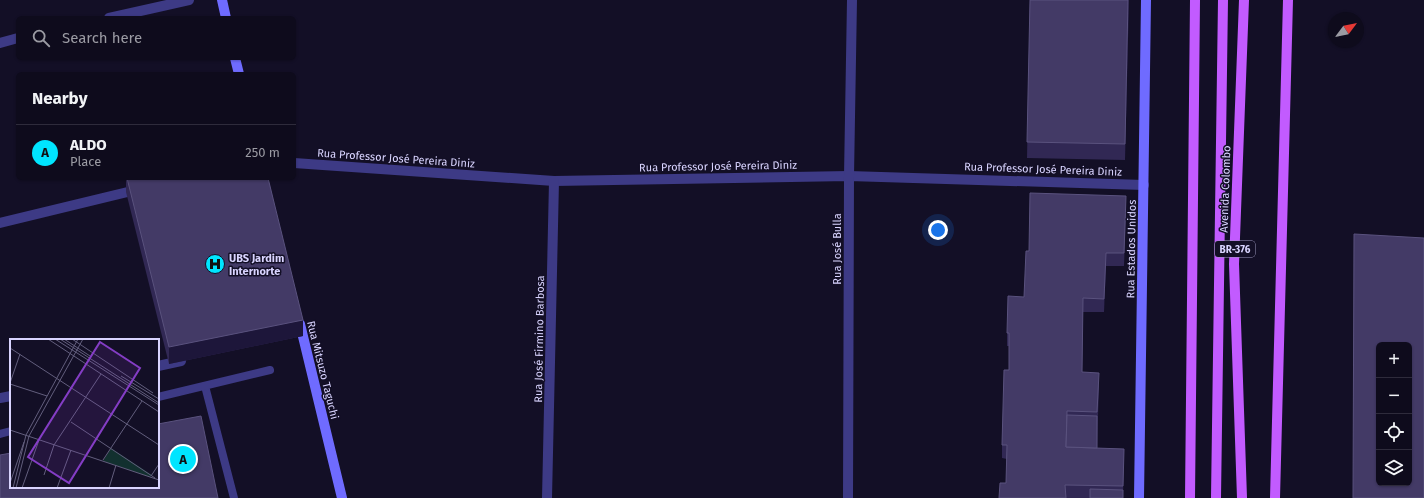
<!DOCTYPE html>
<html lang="en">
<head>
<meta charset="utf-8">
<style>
	:root { --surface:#0e0b1c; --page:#171425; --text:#f1f3f6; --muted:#9b9ba3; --line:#2e2b3b; --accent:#00e5ff }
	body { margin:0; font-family:"Fira Sans",sans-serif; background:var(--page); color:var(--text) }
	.controls { position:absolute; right:12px; bottom:12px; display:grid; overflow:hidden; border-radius:6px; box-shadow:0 1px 3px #0004 }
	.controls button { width:36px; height:36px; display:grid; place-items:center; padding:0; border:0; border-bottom:1px solid var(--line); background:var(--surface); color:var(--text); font:20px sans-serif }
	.compass { position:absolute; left:1328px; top:12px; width:36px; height:36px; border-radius:50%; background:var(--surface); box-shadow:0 1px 3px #0004; rotate:58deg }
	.you { position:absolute; left:938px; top:230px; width:14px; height:14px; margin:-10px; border:3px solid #fff; border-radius:50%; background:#1a73e8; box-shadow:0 0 0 6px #1a73e833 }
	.badge { display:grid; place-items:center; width:26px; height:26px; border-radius:50%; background:var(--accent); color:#111; font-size:13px; font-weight:700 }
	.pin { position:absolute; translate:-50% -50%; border:2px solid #fff; box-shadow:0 1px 4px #0006 }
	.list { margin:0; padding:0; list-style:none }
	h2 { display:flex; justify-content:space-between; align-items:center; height:52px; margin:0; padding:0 16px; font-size:17px }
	h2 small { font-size:13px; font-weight:400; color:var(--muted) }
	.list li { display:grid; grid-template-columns:26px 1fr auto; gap:12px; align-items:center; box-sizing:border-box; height:56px; padding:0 16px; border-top:1px solid var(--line) }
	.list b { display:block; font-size:15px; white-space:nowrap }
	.list p { margin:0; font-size:13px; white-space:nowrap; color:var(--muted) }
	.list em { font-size:13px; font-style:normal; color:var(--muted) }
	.icon { flex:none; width:22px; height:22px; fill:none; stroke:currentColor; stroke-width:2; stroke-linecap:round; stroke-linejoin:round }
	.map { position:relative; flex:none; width:1424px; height:498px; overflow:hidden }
	.search { position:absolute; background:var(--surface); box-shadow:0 1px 3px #0004; left:16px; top:16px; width:280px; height:44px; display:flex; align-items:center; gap:10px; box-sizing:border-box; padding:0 14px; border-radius:6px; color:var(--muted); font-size:15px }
	.panel { position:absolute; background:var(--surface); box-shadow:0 1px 3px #0004; left:16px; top:72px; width:280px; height:108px; border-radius:6px }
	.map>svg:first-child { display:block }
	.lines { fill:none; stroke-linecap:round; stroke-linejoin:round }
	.lane { stroke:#3d3a85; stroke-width:8 }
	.street { stroke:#3d3a85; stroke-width:10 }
	.secondary { stroke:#6f6bff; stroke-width:10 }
	.primary { stroke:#c25bff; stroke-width:10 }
	.wall { fill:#312854 }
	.shaded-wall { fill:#1d163a }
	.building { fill:#433a66; stroke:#5a527e; fill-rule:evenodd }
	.labels { text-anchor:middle; stroke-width:3; stroke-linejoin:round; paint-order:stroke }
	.shield { fill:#130f26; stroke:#9e99be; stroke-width:1 }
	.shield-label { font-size:10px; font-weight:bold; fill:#d9d4ff }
	.street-label { font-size:11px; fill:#d9d4ff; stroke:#130f26 }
	.poi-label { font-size:11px; font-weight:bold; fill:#d9d4ff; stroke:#130f26; text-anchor:start }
	.inset-road { fill:none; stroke:#625e7d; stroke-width:1 }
	.view { fill:#843dc5; fill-opacity:0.15; stroke:#843dc5; stroke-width:2 }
	.inset-edge { fill:none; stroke:#d9d4ff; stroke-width:2 }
</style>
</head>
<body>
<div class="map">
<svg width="1424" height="498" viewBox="0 0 1424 498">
	<rect width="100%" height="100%" fill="#130f26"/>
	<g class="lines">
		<g class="lane">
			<path d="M205,386L234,498"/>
			<path d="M158,397L270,370"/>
			<path d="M0,434L11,431"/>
		</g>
		<g class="street">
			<path d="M109,18L189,0"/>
			<path d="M0,43L18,38"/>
			<path d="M294,163L554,181L849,176L1144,185"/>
			<path d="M0,223L140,189"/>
			<path d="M158,366L181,361"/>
			<path d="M0,398L11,396"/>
			<path d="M547,498L554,181"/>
			<path d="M848,498L849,176L852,0"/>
		</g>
		<g class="secondary">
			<path d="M222,0L226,18"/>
			<path d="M235,58L239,74"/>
			<path d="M300,324L342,498"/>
			<path d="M1139,498L1146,0"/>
		</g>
		<g class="primary">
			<path d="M1190,498L1195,0"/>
			<path d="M1216,498L1223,0"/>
			<path d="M1242,498L1234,264L1244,0"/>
			<path d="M1275,498L1288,0"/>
		</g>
	</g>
	<g class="wall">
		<path d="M1030,0H1129L1125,160L1027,158Z"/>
		<path d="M126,178H268L303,336L169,364L126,192Z"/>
		<path d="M1126,209L1124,266H1106L1104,312H1083L1082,372L1099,386L1097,448L1124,449L1123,498H1066L1006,483L1007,459L1002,458V445L1009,370V346H1007V333L1024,297L1029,251Z"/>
	</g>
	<g class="shaded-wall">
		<path d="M1128,0H1129L1125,160V144Z"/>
		<path d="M1106,253V266L1104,312V299Z"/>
		<path d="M303,320V336L169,364V347Z"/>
	</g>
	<g class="building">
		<path d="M1030,0H1128L1125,144L1027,142Z"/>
		<path d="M127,178H268L303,320L169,347Z"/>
		<path d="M1030,193L1126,196L1124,253H1106L1104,299L1083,298L1082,372L1099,373L1097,412L1067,411L1066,447L1124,449L1123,486L1065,485L1066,498H999L1000,483H1006L1007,445H1002L1004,370H1009V333H1007L1008,296L1024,297L1026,251H1029Z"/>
		<path d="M1354,234L1424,238V498H1353ZM1379,345H1409V483H1379Z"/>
		<path d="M1067,415L1097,416V448L1066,447Z"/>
		<path d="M201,416L218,498H0V455L11,453V487H158V424Z"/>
		<path d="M1090,489L1123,490V498H1090Z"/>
	</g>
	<defs>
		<g id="hospital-disc" transform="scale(1)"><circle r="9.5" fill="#00e5ff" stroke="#130f26"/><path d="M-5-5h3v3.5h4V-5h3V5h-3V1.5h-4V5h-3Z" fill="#111"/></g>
	</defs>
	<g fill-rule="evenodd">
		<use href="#hospital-disc" x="215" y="264"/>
	</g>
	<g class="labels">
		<rect class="shield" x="1215" y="241" width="40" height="16" rx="3"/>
		<g class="shield-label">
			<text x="1235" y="253">BR-376</text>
		</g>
		<g class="street-label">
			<text transform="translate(396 158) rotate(4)" y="4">Rua Professor José Pereira Diniz</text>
			<text transform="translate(718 166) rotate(-1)" y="4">Rua Professor José Pereira Diniz</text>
			<text transform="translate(1043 169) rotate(2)" y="4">Rua Professor José Pereira Diniz</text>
			<text transform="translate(1225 189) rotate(-88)" y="4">Avenida Colombo</text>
			<text transform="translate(837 249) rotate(-90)" y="4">Rua José Bulla</text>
			<text transform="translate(1131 249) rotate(-89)" y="4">Rua Estados Unidos</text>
			<text transform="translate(539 339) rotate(-89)" y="4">Rua José Firmino Barbosa</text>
			<text transform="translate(323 370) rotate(76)" y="4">Rua Mitsuzo Taguchi</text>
		</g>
		<g class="poi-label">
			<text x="229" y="262">UBS Jardim<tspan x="229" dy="13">Internorte</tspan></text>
		</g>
	</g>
	<g transform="translate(10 339)">
		<rect width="149" height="149" fill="#130f26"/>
		<path d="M101,109L142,136L140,138L93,122Z" fill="#12302f"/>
		<path class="inset-road" d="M38,0L149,73M45,0L149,66M50,0L149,64M54,0L80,17M62,0L143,54M0,9L149,106M111,37L149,60M0,44L10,15M0,45L37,57M61,83L145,139M0,91L149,141M93,121L132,62M34,136L44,106L91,35M141,137L149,125M0,144L14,103M3,149L16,96L68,0M6,149L19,97L73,0M12,149L29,101M47,149L61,111M99,149L106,126"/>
		<path class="view" d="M90,3L130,29L59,144L18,118Z"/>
		<rect width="149" height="149" class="inset-edge"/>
	</g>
</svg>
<div class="controls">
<button>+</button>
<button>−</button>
<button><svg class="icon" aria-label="locate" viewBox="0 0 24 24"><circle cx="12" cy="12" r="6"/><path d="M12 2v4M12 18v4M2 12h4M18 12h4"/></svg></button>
<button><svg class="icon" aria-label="layers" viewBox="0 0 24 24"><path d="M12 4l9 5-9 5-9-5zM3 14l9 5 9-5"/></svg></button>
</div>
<svg class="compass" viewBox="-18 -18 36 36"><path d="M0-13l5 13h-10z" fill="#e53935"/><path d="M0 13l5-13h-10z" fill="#9b9ba3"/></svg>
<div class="you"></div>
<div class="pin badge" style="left:183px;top:459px">A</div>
<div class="search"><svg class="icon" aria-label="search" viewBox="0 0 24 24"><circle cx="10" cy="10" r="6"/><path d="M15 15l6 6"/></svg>Search here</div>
<section class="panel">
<h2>Nearby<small></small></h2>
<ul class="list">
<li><span class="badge">A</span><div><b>ALDO</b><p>Place</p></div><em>250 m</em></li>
</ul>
</section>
</div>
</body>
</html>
